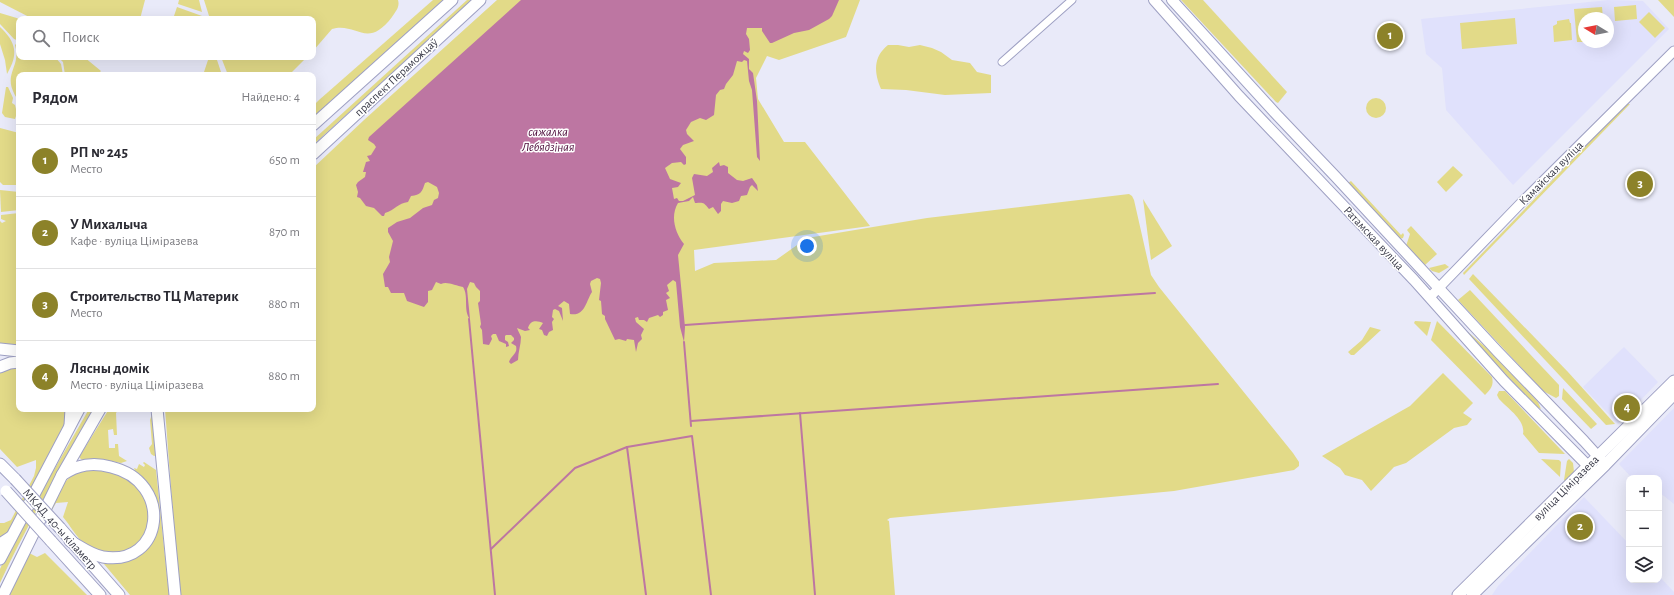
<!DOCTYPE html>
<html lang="ru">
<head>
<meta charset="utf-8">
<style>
	:root { --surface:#fff; --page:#f2f2f3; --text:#2b2b33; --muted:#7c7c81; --line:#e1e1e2; --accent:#8c8229 }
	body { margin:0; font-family:"Alegreya Sans",sans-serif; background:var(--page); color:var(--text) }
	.controls { position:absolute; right:12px; bottom:12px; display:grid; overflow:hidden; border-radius:8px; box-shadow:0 4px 16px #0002 }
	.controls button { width:36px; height:36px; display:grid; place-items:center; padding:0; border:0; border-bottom:1px solid var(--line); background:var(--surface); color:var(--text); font:20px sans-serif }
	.compass { position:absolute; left:1578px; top:12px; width:36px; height:36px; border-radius:50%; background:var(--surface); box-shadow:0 4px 16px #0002; rotate:280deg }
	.you { position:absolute; left:807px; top:246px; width:14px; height:14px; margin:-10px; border:3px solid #fff; border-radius:50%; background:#1a73e8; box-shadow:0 0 0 6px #1a73e833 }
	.badge { display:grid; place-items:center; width:26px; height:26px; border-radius:50%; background:var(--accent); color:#fff; font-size:13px; font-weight:700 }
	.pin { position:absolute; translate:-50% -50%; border:2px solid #fff; box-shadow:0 1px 4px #0006 }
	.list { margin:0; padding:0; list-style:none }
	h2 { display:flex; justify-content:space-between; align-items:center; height:52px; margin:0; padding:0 16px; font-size:17px }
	h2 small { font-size:13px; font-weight:400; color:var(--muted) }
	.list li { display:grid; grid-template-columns:26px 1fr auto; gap:12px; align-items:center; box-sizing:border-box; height:72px; padding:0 16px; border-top:1px solid var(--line) }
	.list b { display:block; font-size:15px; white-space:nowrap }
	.list p { margin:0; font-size:13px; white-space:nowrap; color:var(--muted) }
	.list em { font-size:13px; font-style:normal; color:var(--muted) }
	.icon { flex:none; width:22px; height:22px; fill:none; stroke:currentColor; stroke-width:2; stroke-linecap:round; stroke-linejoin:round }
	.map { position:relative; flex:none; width:1674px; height:595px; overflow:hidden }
	.search { position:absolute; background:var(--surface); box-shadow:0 4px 16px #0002; left:16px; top:16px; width:300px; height:44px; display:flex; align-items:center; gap:10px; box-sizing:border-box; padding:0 14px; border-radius:8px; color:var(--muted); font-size:15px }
	.panel { position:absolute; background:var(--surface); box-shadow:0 4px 16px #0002; left:16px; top:72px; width:300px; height:340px; border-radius:8px }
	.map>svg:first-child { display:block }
	.built { fill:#e0e1fc; fill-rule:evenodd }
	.green { fill:#e2da88 }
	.water { fill:#bd76a2 }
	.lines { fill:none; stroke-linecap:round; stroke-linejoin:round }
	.stream { stroke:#bd76a2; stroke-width:2 }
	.minor-casing { stroke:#9ea0c3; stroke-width:9 }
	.tertiary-casing { stroke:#9ea0c3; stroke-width:11 }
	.secondary-casing { stroke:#9ea0c3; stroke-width:12 }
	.primary-casing { stroke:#9ea0c3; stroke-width:13 }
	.trunk-casing { stroke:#9ea0c3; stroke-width:13 }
	.minor { stroke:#fff; stroke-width:7 }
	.tertiary { stroke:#fff; stroke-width:9 }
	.secondary { stroke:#fff; stroke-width:10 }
	.primary { stroke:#fff; stroke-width:11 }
	.trunk { stroke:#fff; stroke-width:11 }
	.trunk-bridge-casing { stroke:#9ea0c3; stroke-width:13; stroke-linecap:butt }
	.trunk-bridge { stroke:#fff; stroke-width:11 }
	.labels { text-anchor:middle; stroke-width:3; stroke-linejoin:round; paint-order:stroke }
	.street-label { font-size:12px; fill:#3a3b49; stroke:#fff }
	.water-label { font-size:13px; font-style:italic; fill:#4d0c3a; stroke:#fff }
</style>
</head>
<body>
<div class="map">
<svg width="1674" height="595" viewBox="0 0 1674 595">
	<rect width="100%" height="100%" fill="#e9eaf9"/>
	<g class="built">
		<path d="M1609,0L1643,1L1669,29L1513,185L1446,110L1442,68L1426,54L1421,19ZM1584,18H1608V42H1584Z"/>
		<path d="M1624,347L1658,382L1618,424L1583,387Z"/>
		<path d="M1674,408V504L1659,492V478H1632L1619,464Z"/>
		<path d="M1584,497L1629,544V580H1659V576L1674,592V595H1492L1498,586Z"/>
	</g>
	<g class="green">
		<path d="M0,0H145L140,19H33L0,2Z"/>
		<path d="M179,0H199L202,12L178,4Z"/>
		<path d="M204,0H398C400,7 396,11 392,17C367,50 357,22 332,29L313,51V19H210Z"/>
		<path d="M433,0H445L313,119V106L319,100Z"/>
		<path d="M467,0H472L313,145V140Z"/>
		<path d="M497,0H860L846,37L779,60L767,56L756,78L758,99L784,142H805L870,226L694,250L695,271L714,263L776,260L807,238L927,218L1129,194L1132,196L1134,200L1151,275L1159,287L1293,453L1299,462V466L1294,470L1174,491L890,518L887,520L889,521L895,595H179L165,409H313V168L364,120Z"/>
		<path d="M1181,0H1203L1287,92L1278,103L1276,102Z"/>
		<path d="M1658,0H1674V17Z"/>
		<path d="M1636,5L1637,19L1615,21L1614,7Z"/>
		<path d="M177,7L202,16L203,19H173Z"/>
		<path d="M1602,7L1603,18H1584V42H1577L1574,9Z"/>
		<path d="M1649,12L1665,28L1655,38L1639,22Z"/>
		<path d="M0,13L20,19H19V41L14,39L0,24Z"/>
		<path d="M1515,18L1517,44L1462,49L1460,23Z"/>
		<path d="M1569,19L1570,23H1571L1572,40L1554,42L1553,26L1557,24V21Z"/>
		<path d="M0,27C16,42 19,54 7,74L5,60L0,44Z"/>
		<path d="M18,42L19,43V57H50L53,59L55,57L61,64L63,75H19V120H17C19,113 17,107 18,100C0,73 22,69 15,45Z"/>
		<path d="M888,45H898L909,47L920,45L932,48L941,52L952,60L970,63L977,72L991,75V93L945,95L906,90L881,89C874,72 873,57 888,45Z"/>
		<path d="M58,57H84L101,71L97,75H65L63,62Z"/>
		<path d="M209,57H216L222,75H203Z"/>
		<path d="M221,57H307L289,75H228Z"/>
		<path d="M6,87H8L13,98L12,103L15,105L17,113L15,119L5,117L2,113Z"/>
		<circle cx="1376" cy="108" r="10"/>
		<path d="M1626,104H1630L1464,275L1463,273Z"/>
		<path d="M0,128L19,133V185H3L0,182Z"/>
		<path d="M1453,166L1463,175L1446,192L1437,182Z"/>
		<path d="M1351,181L1401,235L1403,233L1404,235L1403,238L1400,239L1348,183Z"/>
		<path d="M0,190L19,192V210L1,212Z"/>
		<path d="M1143,199L1172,246L1151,260Z"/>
		<path d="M19,213V348L0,346V221L2,223L6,221L1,219V215Z"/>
		<path d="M1411,226L1437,254L1425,265L1406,246L1410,234L1407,230Z"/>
		<path d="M1445,264L1449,267L1439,273L1432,271L1429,268Z"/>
		<path d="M1473,274L1568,372L1615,424L1606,425L1469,279Z"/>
		<path d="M1470,290L1559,385V396L1556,398L1543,391L1458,300Z"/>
		<path d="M1415,321L1431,322L1427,336L1414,323Z"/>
		<path d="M1437,321L1492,377C1494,385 1491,389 1485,395L1431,340Z"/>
		<path d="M1370,327L1381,330L1354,355H1351L1348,352L1362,340Z"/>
		<path d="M1468,332L1496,356L1538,402L1541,409L1537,407L1467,334Z"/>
		<path d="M19,364V409H68L63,431L10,530L0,541V523H4L11,520L34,476L36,468V460L17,467L0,449V371Z"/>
		<path d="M1443,373L1473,403L1463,413L1472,419L1467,425L1454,428L1406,463L1394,467L1371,491L1362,480L1345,475L1340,468L1322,456L1410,406Z"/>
		<path d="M1563,388L1597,424L1591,429L1562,399Z"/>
		<path d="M1499,391H1505L1565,454L1539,453L1523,434C1526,420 1507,408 1499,399L1497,395Z"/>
		<path d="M89,409H96C62,466 28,522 0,583V569L13,541Z"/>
		<path d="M109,409H119L116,413L117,435H114L113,429L108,430L109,448H115V444H118L119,456L127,461L121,463L100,459L82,460L79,457Z"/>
		<path d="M151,409H153L158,455L154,456L151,454L149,448L152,444L150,420L151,417Z"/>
		<path d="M1541,459L1559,460L1561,462L1560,477Z"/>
		<path d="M1569,459L1573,463L1574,472L1566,483L1564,480L1567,461Z"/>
		<path d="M144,462L156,470L169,595H130L99,558L140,553L155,499L146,482L136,473L134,468L137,469L139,464L144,467L145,465L143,463Z"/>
		<path d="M91,470C102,471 124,473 132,481C158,504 154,553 113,552C102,552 93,550 84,543C76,537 70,525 63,517L68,502L56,503L28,551L26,550L65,482C73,473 80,472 91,470Z"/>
		<path d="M29,553L37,557L45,553L87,595H9Z"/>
	</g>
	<path class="water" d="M521,0H839L832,16L829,19L809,30L794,33L772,43H770L762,31V28H747L746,34L749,39L750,50L748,53L744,51L743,54L749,59V69L753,73L757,101L760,161L757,157L752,90L749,81L747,61L744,60L742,62L737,61L733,75L726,84L724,89L720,90L716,95L714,115L706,120L700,118L691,122L686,130L687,134L694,141L683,145L680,149L686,157V164L684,165L681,162L672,163L665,168L670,179L681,183L678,187L672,188L674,199L677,198L679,201H683L695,195L692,178L694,174L707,176L713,172L712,168L719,162L720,166L724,165L728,167V173L737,180L743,181L752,178L757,185L758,191L752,185L750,187L747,195L741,196L739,201L732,203L723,201L721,204V211L718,214L713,207L709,209C703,201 702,203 695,203L693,197L689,201L678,203C670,216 675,233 684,244L678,255L685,327L684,342L680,327L676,282L673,280L667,285L669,291L666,293L670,298L666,300L668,310L663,312V315L660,317L658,315L649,318L647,322L644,320H639L638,317L635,318L636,322L644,329L641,335L642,339L638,343L636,352L634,340L627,339L626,341L619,339L615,340L605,319V316L602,314L601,301L599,300L601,283L600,279L597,278L591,281L590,284L592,292C586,301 585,317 570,314L569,304L564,301L558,306L562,308L563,321L559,311L555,309L553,310L552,317L554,319L552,322L553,330L549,332L547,336L544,335L542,330L539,329L543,323C537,320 530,320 528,328L530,330L525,331L517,328C518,331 520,334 521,337C521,345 518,352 518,360L511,364L509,362C511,355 518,354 516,346L511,343L514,340V338L511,335H506L505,336V340L508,342L509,346L506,347V344L499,341L496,334H493L491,336L492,339L489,345L483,344L482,330L480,327L481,324L478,303L480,301V291L476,287L474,283L470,282L467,289L470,319C463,311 469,296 463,287C456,286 447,281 441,284L436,282L432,290L428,291V302L424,307L407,301L404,293H391L388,287H385L383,274L390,262L389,257L393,241L388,232V228L397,222L410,218L423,208L432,205L434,200L438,198L439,193L437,187L428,182L425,183C422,192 421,195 411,196L408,202C398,203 395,210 385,213L384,216H382L374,208L366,206L360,198L357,197L358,192L356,185L358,182L365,177L366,172H363L366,162L370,161L367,156L371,155L376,147L374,144L368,140L369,137Z"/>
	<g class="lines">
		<g class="stream">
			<path d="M469,319L495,595"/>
			<path d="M685,325L1155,293"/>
			<path d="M684,342L691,426"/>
			<path d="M800,413L815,595"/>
			<path d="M691,421L1218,384"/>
			<path d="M627,447L646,595"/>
			<path d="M491,549L575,468L627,447L692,436L711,595"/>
		</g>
		<g class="minor-casing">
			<path id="minor" d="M1002,62L1072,0"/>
		</g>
		<g class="tertiary-casing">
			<path id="tertiary" d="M1430,297L1520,204L1674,51"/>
		</g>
		<g class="secondary-casing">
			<g id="secondary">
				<path d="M1154,0L1239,96L1414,280L1504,381L1593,471"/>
				<path d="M1172,0L1276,114L1335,176L1498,352L1584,441L1603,462"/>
			</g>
		</g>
		<g class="primary-casing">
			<g id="primary">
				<path d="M313,125L452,0"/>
				<path d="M313,154L480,0"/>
				<path d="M0,559L79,409"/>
				<path d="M3,595L62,475L100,409"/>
				<path d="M1458,595L1674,381"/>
				<path d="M1472,595L1605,465L1674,394"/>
			</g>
		</g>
		<g class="trunk-casing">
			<g id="trunk">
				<path d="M0,349L19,351"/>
				<path d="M0,367L10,363L19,362"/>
				<path d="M157,409L175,595"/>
				<path d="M70,425L71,409"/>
				<path d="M0,464L15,479"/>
				<path d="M62,475C78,464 93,462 111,467C174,482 164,567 103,557C91,555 81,547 70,541"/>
				<path d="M60,528L119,595"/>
				<path d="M51,541L100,595"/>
				<path d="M0,544L11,537"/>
			</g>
		</g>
		<use href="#minor" class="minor"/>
		<use href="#tertiary" class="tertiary"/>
		<use href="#secondary" class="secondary"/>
		<use href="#primary" class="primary"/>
		<use href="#trunk" class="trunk"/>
		<g class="trunk-bridge-casing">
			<g id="trunk-bridge">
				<path d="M15,479L60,528"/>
				<path d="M6,491L51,541"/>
			</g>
		</g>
		<use href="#trunk-bridge" class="trunk-bridge"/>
	</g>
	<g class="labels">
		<g class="street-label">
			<text transform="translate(396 77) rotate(-43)" y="4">праспект Пераможцаў</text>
			<text transform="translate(1551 173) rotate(-45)" y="4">Камайская вуліца</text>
			<text transform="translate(1374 238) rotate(47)" y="4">Ратамская вуліца</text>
			<text transform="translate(1566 488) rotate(-45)" y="4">вуліца Ціміразева</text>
			<text transform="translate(60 529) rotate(48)" y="4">МКАД, 40-ы кіламетр</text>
		</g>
		<g class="water-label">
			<text x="548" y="136">сажалка<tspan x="548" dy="15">Лебядзіная</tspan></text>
		</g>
	</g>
</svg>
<div class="controls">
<button>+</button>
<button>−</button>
<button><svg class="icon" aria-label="layers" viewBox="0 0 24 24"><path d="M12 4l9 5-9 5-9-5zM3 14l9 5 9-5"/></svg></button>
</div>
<svg class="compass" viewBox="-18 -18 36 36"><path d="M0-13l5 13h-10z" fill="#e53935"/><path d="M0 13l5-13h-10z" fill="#7c7c81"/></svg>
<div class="you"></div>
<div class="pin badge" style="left:1390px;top:36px">1</div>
<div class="pin badge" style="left:1580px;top:527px">2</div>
<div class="pin badge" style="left:1640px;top:184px">3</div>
<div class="pin badge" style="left:1627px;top:408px">4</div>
<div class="search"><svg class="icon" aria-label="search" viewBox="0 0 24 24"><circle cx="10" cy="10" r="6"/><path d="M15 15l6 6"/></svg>Поиск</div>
<section class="panel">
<h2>Рядом<small>Найдено: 4</small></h2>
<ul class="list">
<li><span class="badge">1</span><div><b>РП № 245</b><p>Место</p></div><em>650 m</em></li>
<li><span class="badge">2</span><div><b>У Михалыча</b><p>Кафе · вуліца Ціміразева</p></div><em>870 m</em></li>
<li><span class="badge">3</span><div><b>Строительство ТЦ Материк</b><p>Место</p></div><em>880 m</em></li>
<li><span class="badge">4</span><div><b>Лясны домік</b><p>Место · вуліца Ціміразева</p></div><em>880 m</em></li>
</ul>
</section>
</div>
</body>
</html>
